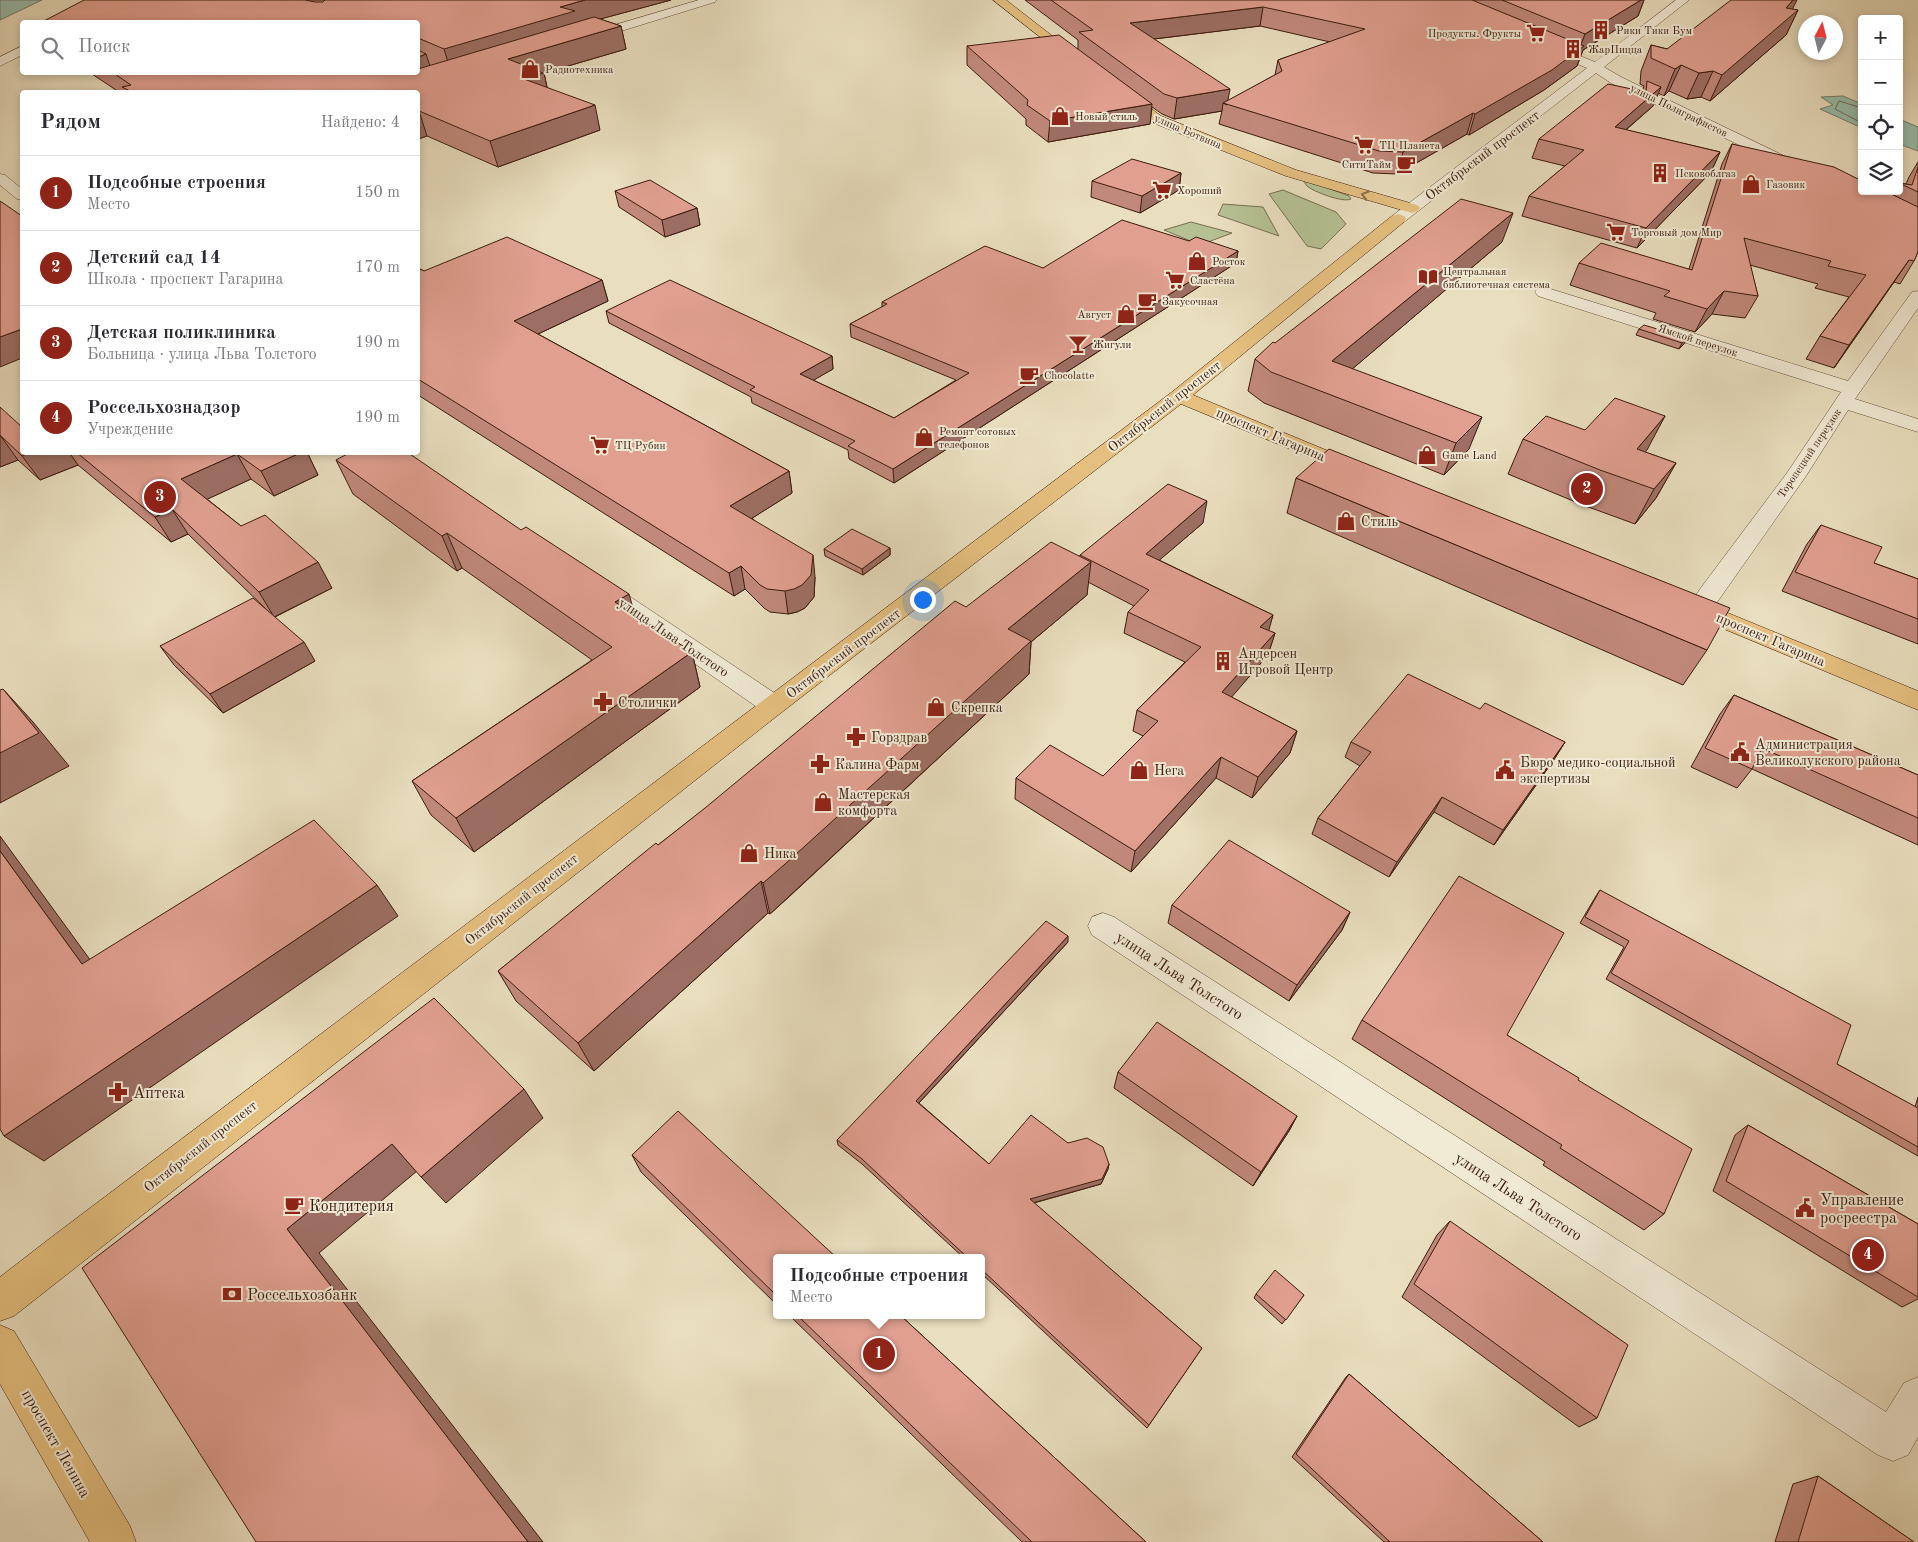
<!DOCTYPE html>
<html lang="ru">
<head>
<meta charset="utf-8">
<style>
	:root { --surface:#fff; --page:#f2f2f3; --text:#2b2b33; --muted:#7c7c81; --line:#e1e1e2; --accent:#8f2418 }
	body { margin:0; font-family:"Old Standard TT",serif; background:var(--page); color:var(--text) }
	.controls { position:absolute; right:15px; top:15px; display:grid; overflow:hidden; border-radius:5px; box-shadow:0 2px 8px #0003 }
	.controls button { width:45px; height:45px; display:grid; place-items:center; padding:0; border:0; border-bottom:1px solid var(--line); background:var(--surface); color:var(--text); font:25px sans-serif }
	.compass { position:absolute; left:1798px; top:15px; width:45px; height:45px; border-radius:50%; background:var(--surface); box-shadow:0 2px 8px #0003; rotate:7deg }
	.you { position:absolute; left:922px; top:599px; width:18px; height:18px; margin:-12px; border:4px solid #fff; border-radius:50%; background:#1a73e8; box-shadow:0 0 0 8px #1a73e833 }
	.badge { display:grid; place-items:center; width:32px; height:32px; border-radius:50%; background:var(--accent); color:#fff; font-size:16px; font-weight:700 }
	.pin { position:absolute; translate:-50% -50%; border:2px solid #fff; box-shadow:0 1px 5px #0006 }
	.popup { position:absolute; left:773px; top:1254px; width:212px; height:65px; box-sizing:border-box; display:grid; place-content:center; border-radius:5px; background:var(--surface); filter:drop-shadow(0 1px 4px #0005); font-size:16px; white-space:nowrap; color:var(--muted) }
	.popup b { font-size:19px; color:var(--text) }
	.popup::after { content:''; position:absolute; left:50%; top:100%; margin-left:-10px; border:10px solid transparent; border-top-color:var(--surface) }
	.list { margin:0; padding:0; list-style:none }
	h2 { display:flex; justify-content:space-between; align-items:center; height:65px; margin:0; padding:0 20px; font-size:21px }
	h2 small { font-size:16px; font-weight:400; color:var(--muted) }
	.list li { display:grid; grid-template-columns:32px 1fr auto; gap:15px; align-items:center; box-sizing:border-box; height:75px; padding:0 20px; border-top:1px solid var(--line) }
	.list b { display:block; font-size:19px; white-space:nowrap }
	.list p { margin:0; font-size:16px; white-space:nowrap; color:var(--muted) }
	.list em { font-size:16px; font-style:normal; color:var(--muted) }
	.icon { flex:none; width:28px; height:28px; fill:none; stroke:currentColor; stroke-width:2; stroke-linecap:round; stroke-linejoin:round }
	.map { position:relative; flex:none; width:1918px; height:1542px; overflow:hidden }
	.search { position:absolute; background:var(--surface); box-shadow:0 2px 8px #0003; left:20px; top:20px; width:400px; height:55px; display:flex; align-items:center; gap:12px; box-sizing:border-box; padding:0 18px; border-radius:5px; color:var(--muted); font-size:19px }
	.panel { position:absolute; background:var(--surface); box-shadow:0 2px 8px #0003; left:20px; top:90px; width:400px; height:365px; border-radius:5px }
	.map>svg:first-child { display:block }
	.green { fill:#b5c193; stroke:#786e50 }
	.water { fill:#99bdab; stroke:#747c6c }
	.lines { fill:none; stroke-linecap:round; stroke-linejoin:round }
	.shore { stroke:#6a6c5c; stroke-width:1 }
	.minor-casing { stroke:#674c39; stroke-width:1 }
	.major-casing { stroke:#3c1b0d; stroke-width:1 }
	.minor { fill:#f1ead5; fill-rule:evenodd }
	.major { fill:#e4bf7f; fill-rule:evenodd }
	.wall { fill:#c1897b; stroke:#3c1b0d; fill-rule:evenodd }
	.shaded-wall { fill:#9d6f64; stroke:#3c1b0d }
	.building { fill:#e09f8f; stroke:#3c1b0d }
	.oneway { stroke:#906d46 }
	.labels { text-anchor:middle; stroke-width:4; stroke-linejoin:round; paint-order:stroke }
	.far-poi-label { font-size:11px; fill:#3c1b0d; stroke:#f1ead5; text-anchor:start }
	.far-street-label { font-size:11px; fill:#3c1b0d; stroke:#f1ead5 }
	.street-label { font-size:14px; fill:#3c1b0d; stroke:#f1ead5 }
	.poi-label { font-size:14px; fill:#3c1b0d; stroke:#f1ead5; text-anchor:start }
	.near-street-label { font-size:16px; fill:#3c1b0d; stroke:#f1ead5 }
	.near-poi-label { font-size:16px; fill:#3c1b0d; stroke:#f1ead5; text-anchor:start }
</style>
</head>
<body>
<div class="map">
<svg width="1918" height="1542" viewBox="0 0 1918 1542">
	<rect width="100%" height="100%" fill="#e9debe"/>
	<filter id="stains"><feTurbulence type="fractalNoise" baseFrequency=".004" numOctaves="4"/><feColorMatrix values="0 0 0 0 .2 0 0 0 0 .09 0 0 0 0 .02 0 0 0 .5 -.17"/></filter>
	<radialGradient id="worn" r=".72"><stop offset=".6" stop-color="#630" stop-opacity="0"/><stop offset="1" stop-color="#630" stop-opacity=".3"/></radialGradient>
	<g class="green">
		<path d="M1303,179L1349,196L1351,199C1343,203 1314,192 1307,186C1305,184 1304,181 1303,179Z"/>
		<path d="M1283,190L1336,212L1346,224L1321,249L1307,246L1269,194Z"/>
		<path d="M1223,204L1263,207L1279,236L1218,215Z"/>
		<path d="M1191,222L1232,233L1200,245L1164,230Z"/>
	</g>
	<g class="water">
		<path d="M0,0H42L0,20Z"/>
		<path d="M1843,96L1862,104V128L1820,109L1833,105L1821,97Z"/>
		<path d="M1899,119L1918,127V151L1899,144Z"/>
	</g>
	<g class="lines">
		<path class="shore" d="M1862,108L1839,101L1835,109L1862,123"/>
		<g class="minor-casing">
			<g id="minor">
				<path d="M699,0H717L715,2L589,41H581L579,38L581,35Z"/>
				<path d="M1676,0H1689L1604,67L1621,77L1803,165L1805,168L1803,171H1793L1611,83L1596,73L1404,222H1392L1390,219L1392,216L1587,68L1540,49L1538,46L1540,43H1548L1595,62Z"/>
				<path d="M22,46V55L0,66V57Z"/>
				<path d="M0,174L5,175L22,189V200L17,199L0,185Z"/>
				<path d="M1544,287L1848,381L1912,292L1918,291V308L1855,399L1918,419V432L1848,410L1806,476L1708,615L1699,617L1690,615L1687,609L1700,589L1787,473L1841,392L1538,296L1535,292L1538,288Z"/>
				<path d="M603,581L611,584L782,698L786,705L782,712L773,714L764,712L595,594L591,589L595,584Z"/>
				<path d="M1103,913L1114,917L1886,1412L1904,1383L1918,1377V1437L1908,1455L1893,1461L1878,1455L1092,935L1088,926L1092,917Z"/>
			</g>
		</g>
		<g class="major-casing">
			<g id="major">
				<path d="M993,0H1006L1082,59L1076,63L1072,62Z"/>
				<path d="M1120,88L1125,89L1161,116L1296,170L1417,205L1420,208L1417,211L1412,213L1286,176L1151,122L1115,95L1113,92Z"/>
				<path d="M1398,214L1404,216L1406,219L1404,222L1193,395L1362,465L1366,469L1362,473L1355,475L1348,473L1181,404L782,712L14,1316L0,1321V1277L53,1236L1172,392L1392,216Z"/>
				<path d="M1689,597L1918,691V710L1681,611L1677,605L1681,599Z"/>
				<path d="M0,1325L14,1331L130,1526L136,1542H90L0,1384Z"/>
			</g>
		</g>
		<use href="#minor" class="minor"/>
		<use href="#major" class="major"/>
	</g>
	<g class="wall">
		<path d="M84,0H671L600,19L621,26L626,49L544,73L547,87L600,130L498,167L427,136L418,139V92H119L89,72H418V22Z"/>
		<path d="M1025,0H1644L1638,16L1583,50L1577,66L1544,90L1469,135L1467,134L1397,174L1373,173L1219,124L1222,111L1174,119L1162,114L1152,107L1150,124L1048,142L1026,125V119L967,65V46L1078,49V40ZM1260,26L1330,42L1278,60L1275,75L1228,101L1154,39Z"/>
		<path d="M1792,9L1798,10L1786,35L1710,101L1701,97L1687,99L1669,91L1664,96L1658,93L1653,106L1626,130L1720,152L1711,172L1637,248L1522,216L1529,196L1565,166L1532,158L1539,139L1642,92L1644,86L1640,84L1641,71L1651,45L1667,49Z"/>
		<path d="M1732,144L1889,193L1890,191H1899V183L1906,184L1909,177L1918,162V252L1914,261L1900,284L1894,282L1834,368L1806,359L1820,336L1849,297L1815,288L1818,284L1750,265L1758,296L1745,318L1712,314L1695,332L1653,319L1656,313L1570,285L1579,263L1689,269L1722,164Z"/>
		<path d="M1181,173L1179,190L1140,213L1091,197L1092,181Z"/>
		<path d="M615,191L697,208L700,225L665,237L619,207Z"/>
		<path d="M1189,241L1238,251L1236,263L894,483L849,459L848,450L752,403L751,397L609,323L606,311L832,356L833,369L813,380L894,418L956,380L851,337L850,324L882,307V302L1043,268Z"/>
		<path d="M1502,242L1352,369L1469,449L1444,475L1264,403L1248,391L1255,359L1275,343Z"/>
		<path d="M418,268L424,271L602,280L608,301L538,334L789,471L792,493L752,518L815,577L814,597L805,608L797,612L788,614L770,612L764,608L745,589L734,596L418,395Z"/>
		<path d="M1639,329L1687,338L1684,344L1679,349L1636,335Z"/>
		<path d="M0,407L22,452H307L318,475L274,496L251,479L207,499L241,526L332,588L275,617L315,661L223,713L174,665L160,646L266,609L188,534L171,542L78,465L40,480L18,460L0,467Z"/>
		<path d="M1665,416L1645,452L1676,463L1656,498L1635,524L1583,505L1508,474L1523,439L1585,430Z"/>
		<path d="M336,460L635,615L692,652L700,687L474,852L431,815L412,781L592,660L462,568L457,571L353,494Z"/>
		<path d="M1296,478L1707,650L1683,685L1287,513Z"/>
		<path d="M1203,523L1159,560L1273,615L1268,631L1275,633L1268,655L1231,697L1297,731L1290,753L1252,798L1216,778L1131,872L1015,799L1016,778L1103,776L1143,736L1133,731L1137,710L1185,662L1124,633L1128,612L1134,606L1088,582L1087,595L1031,642L1029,674L790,896L770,914L768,913L594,1071L516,1001L498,971L658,845L966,607L1080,556V555Z"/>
		<path d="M1821,525L1874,563L1918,579V644L1782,591L1807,544Z"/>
		<path d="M890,548V555L863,575L825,556L824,549Z"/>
		<path d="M1734,695L1918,775V845L1752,769L1737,788L1691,767L1720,714Z"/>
		<path d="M1480,709L1565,742L1555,758L1494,845L1434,812L1389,877L1312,834L1318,818L1360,766L1345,757L1351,742Z"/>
		<path d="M1600,890L1837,1064L1915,1107L1918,1097V1156L1606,979L1624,947L1580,923L1596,896Z"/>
		<path d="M1172,905L1350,912L1342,930L1289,1001L1168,923Z"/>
		<path d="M1068,942L919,1103L989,1164L1068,1143L1109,1164L1108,1169L1101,1184L1034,1203L1202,1348L1147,1428L982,1274V1258H964L862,1164L838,1145L837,1140Z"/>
		<path d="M1362,1020L1507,1035L1578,1080L1664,1214L1644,1230L1543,1165L1545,1162L1352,1039Z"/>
		<path d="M1118,1072L1297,1116L1289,1131L1253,1186L1114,1088Z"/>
		<path d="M1748,1125L1918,1224V1299L1902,1307L1713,1191L1735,1135Z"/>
		<path d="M632,1155L776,1258V1304L641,1172Z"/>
		<path d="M1450,1221L1597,1418L1579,1427L1402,1297L1437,1235Z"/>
		<path d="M1256,1294L1304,1295L1282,1324L1254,1298Z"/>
		<path d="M789,1315H900L1146,1542H1022Z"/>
		<path d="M1349,1374L1543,1542H1384L1292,1457L1346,1377Z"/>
		<path d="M1818,1476L1914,1542H1775L1793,1484Z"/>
	</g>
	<g class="shaded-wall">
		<path d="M585,0H671L578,25L451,72L444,49L560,7Z"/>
		<path d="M1641,0H1644L1638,16L1583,50L1577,66L1544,90L1469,135L1475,114L1579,50L1585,34Z"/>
		<path d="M1793,0H1797L1790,14L1798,10L1786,35L1710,101L1722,75L1786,8Z"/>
		<path d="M1263,7L1260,26L1129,42L1130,23Z"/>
		<path d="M621,26L626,49L544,73L549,97L524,79L508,59Z"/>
		<path d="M426,54L434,78L418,72V57Z"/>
		<path d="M1681,65L1669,91L1664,96L1675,69Z"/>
		<path d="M1713,71L1701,97L1687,99L1699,73Z"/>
		<path d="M1661,87L1653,106L1607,146L1615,127Z"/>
		<path d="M1230,89L1227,105L1223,103L1222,111L1174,119L1177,98Z"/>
		<path d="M1152,104L1150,124L1048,142L1050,121Z"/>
		<path d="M595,105L600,130L498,167L490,141Z"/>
		<path d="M419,111L427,136L418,139V112Z"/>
		<path d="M1473,113L1467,134L1397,174L1403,152Z"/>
		<path d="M1720,152L1711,172L1637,248L1646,228Z"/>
		<path d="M1181,173L1179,190L1140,213L1142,196Z"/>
		<path d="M697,208L700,225L665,237L662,220Z"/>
		<path d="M1513,213L1502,242L1324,393L1332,361Z"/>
		<path d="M1238,251L1236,263L894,483L893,469Z"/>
		<path d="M1909,260L1894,282L1834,368L1849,345Z"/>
		<path d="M602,280L608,301L521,342L514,321Z"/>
		<path d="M1724,291L1712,314L1695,332L1707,309Z"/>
		<path d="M22,329V358L0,367V337Z"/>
		<path d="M1687,338L1684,344L1679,349L1682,343Z"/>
		<path d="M832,356L833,369L802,387L800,374Z"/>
		<path d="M1665,416L1647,450L1623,478L1637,449Z"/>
		<path d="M1482,417L1469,449L1444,475L1456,443Z"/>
		<path d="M0,435L18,460L0,467Z"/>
		<path d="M30,452H69L78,465L40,480L22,456Z"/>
		<path d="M302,452H307L318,475L274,496L261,471Z"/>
		<path d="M237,454L251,479L197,504L181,479Z"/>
		<path d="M1676,463L1656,498L1635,524L1654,489Z"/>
		<path d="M789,471L792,493L735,529L730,506Z"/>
		<path d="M1207,501L1203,523L1142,575L1146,554Z"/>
		<path d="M172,509L188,534L171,542L155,517Z"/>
		<path d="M447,533L462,568L457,571L442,536Z"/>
		<path d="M890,548V555L863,575L862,569Z"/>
		<path d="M813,555L815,577L814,597L805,608L797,612L788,614L785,591Z"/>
		<path d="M318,562L332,588L274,617L259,592Z"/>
		<path d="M1091,562L1087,595L1031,642L1029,674L770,914L763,883L1008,629Z"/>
		<path d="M741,566L745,589L734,596L729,573Z"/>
		<path d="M629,594L639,629L615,602Z"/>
		<path d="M1273,615L1267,637L1260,627Z"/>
		<path d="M1275,633L1268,655L1217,714L1222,692Z"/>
		<path d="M304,642L315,661L223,713L210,694Z"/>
		<path d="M692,652L700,687L474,852L456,818Z"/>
		<path d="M3,689L33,722L69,766L0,803V753Z"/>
		<path d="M1297,731L1290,753L1252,798L1258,777Z"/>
		<path d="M1565,742L1555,758L1494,845L1503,830Z"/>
		<path d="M1221,757L1216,778L1131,872L1135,851Z"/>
		<path d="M1442,797L1434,812L1389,877L1397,862Z"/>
		<path d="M0,836L115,994L82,964L0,851Z"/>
		<path d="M761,881L768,913L594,1071L578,1043Z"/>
		<path d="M377,885L398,916L44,1161L4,1136Z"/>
		<path d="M1350,912L1342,930L1289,1001L1297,985Z"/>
		<path d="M1068,936V942L916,1106V1101Z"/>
		<path d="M524,1089L543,1118L446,1203L421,1177Z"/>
		<path d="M1297,1116L1289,1131L1253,1186L1261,1172Z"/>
		<path d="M392,1144L417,1171L319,1253L543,1542H528L287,1229Z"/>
		<path d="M1109,1164L1108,1169L1101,1184L1029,1204L1030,1199Z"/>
	</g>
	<g class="building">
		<path d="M84,0H305L315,2H323L325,0H585L560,7L575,11L444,49L418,38V22H42Z"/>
		<path d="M1051,0H1472L1584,46L1552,70L1475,114L1473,113L1403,152L1379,151L1223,103L1282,71L1278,60L1365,29L1263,7L1130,23L1230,89L1177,98L1164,94L1079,32L1093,30Z"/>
		<path d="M1502,0H1641L1585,34Z"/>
		<path d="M1731,0H1793L1786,8L1798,10L1722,75L1713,71L1699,73L1681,65L1675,69L1651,58V45L1667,49Z"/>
		<path d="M594,17L621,26L508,59L543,73L524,79L595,105L490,141L419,111L418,112V92H132L122,87L131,85L112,72H418V69Z"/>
		<path d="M1059,35L1152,104L1050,121L1027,105L1028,100L967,46Z"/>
		<path d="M418,50L426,54L418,57Z"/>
		<path d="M1647,81L1661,87L1615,127L1720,152L1646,228L1529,196L1584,150L1539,139L1608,84L1646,92Z"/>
		<path d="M1732,144L1834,167L1862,181V191H1885L1918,207V252L1914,261L1909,260L1849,345L1820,336L1866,275L1828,266L1831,261L1744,238L1758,296L1724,291L1707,309L1664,296L1670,291L1579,263L1601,243L1692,270Z"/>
		<path d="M1132,159L1181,173L1142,196L1092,181Z"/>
		<path d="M1918,167V192L1899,183L1912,185Z"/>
		<path d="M650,180L697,208L662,220L615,191Z"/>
		<path d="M1461,199L1513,213L1332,361L1482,417L1456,443L1271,372L1255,359L1273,342L1275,343Z"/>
		<path d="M0,201L22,216V329L0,337Z"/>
		<path d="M1122,220L1189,241L1196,237L1238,251L893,469L848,446L855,441L750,390L755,387L606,311L670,280L832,356L800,374L894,418L969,373L850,324L887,304L882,302L985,246L1043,268Z"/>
		<path d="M507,237L602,280L514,321L789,471L730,506L813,555L811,575L802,585L794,589L785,591L767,589L760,585L741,566L729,573L418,379V268L424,271Z"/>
		<path d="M1644,325L1687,338L1682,343L1639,329Z"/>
		<path d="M1615,398L1665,416L1637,449L1676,463L1654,489L1600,470L1523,439L1546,416L1585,430Z"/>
		<path d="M0,407L22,427V452H30L22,456L0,435Z"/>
		<path d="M1329,449L1730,608L1707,650L1296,478Z"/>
		<path d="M76,452H302L261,471L237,454L181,479L241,526L265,515L318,562L259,592L172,509L155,517Z"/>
		<path d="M351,452H407L521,530L526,527L629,594L615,602L692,652L456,818L412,781L612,647L447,533L442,536L336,460Z"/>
		<path d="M1168,484L1207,501L1146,554L1273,615L1260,627L1275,633L1222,692L1297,731L1258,777L1221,757L1135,851L1016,778L1050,745L1103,776L1158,721L1137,710L1201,647L1128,612L1149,590L1080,555Z"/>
		<path d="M1821,525L1882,547L1874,563L1918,579V619L1795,572Z"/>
		<path d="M852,529L890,548L862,569L824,549Z"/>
		<path d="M1051,542L1091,562L1008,629L1031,641L784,865L763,883L761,881L578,1043L498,971L656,843L658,845L705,808L955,601L966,607Z"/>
		<path d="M253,598L304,642L210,694L160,646Z"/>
		<path d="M1408,674L1480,709L1485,703L1565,742L1503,830L1442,797L1397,862L1318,818L1371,752L1351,742Z"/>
		<path d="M3,689L39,733L0,753V690Z"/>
		<path d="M1734,695L1918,775V818L1762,748L1752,769L1705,748Z"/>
		<path d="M314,820L377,885L4,1136L0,1129V851L82,964Z"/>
		<path d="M1229,840L1350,912L1297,985L1172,905Z"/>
		<path d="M1459,876L1564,933L1507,1035L1579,1078L1578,1080L1692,1149L1664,1214L1560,1148L1562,1145L1362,1020Z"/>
		<path d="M1600,890L1851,1025L1837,1064L1918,1108V1147L1611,973L1629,941L1585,917Z"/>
		<path d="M1046,921L1068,936L916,1101L989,1164L1031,1115L1068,1143L1087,1138L1103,1147L1109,1164L1102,1179L1030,1199L1202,1348L1149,1425L982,1270V1258H968L862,1159L837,1140Z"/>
		<path d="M434,998L524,1089L421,1177L392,1144L287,1229L528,1542H256L82,1268Z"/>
		<path d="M1157,1022L1297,1116L1261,1172L1118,1072Z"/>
		<path d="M678,1111L837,1258H776V1295L632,1155Z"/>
		<path d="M1748,1125L1918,1224V1297L1726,1181Z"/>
		<path d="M1450,1221L1628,1345L1597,1418L1414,1284Z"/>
		<path d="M1275,1270L1304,1295L1286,1320L1256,1294Z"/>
		<path d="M797,1315H900L1146,1542H1032Z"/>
		<path d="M1349,1374L1543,1542H1390L1296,1454Z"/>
		<path d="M1818,1476L1914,1542H1798Z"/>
	</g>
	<defs><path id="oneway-chevron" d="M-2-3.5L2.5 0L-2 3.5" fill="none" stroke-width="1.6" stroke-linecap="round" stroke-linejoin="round" transform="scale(1.25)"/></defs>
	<use class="oneway" href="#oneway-chevron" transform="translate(1365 195) rotate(-164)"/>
	<defs>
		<g id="building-bare" transform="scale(1.5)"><path d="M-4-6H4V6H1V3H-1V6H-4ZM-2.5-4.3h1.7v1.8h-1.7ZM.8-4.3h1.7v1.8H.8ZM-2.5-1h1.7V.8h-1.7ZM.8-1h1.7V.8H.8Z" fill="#8f2418" stroke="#f1ead5" stroke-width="2.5" paint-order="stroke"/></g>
		<g id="supermarket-bare" transform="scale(1.5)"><path d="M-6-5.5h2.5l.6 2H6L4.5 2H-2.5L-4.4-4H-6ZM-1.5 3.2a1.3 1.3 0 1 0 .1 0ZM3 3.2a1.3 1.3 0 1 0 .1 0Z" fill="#8f2418" stroke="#f1ead5" stroke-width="2.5" paint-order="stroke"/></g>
		<g id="shop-bare" transform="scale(1.5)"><path d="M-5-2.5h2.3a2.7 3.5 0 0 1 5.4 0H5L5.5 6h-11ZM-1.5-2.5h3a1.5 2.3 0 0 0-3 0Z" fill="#8f2418" stroke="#f1ead5" stroke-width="2.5" paint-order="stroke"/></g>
		<g id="cafe-bare" transform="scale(1.5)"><path d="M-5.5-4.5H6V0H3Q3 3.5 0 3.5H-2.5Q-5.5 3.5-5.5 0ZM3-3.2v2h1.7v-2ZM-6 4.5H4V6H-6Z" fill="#8f2418" stroke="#f1ead5" stroke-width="2.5" paint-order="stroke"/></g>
		<g id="library-bare" transform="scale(1.5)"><path d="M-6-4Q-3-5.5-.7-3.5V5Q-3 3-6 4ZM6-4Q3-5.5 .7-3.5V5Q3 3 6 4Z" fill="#8f2418" stroke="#f1ead5" stroke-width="2.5" paint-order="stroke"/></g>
		<g id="bar-bare" transform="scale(1.5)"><path d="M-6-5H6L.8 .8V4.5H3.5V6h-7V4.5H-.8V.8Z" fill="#8f2418" stroke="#f1ead5" stroke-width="2.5" paint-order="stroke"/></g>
		<g id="pharmacy-bare" transform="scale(1.5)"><path d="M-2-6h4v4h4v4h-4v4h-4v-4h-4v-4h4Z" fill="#8f2418" stroke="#f1ead5" stroke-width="2.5" paint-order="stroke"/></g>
		<g id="civic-bare" transform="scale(1.5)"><path d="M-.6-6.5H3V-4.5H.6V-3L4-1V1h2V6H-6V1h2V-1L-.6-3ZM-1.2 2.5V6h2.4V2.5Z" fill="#8f2418" stroke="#f1ead5" stroke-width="2.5" paint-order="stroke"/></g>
		<g id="bank-bare" transform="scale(1.5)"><path d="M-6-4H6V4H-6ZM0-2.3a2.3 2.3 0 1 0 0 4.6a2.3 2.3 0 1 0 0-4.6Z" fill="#8f2418" stroke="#f1ead5" stroke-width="2.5" paint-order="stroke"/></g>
	</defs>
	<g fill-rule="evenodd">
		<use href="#building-bare" x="1601" y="30"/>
		<use href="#supermarket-bare" x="1536" y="33"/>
		<use href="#building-bare" x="1573" y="49"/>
		<use href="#shop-bare" x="530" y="69"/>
		<use href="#shop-bare" x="1060" y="116"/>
		<use href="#supermarket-bare" x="1364" y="145"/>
		<use href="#cafe-bare" x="1406" y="164"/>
		<use href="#building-bare" x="1660" y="173"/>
		<use href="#shop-bare" x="1751" y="184"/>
		<use href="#supermarket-bare" x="1162" y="190"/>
		<use href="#supermarket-bare" x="1616" y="232"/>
		<use href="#shop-bare" x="1197" y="261"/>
		<use href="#library-bare" x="1428" y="277"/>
		<use href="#supermarket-bare" x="1175" y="280"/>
		<use href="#cafe-bare" x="1147" y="301"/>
		<use href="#shop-bare" x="1126" y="314"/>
		<use href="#bar-bare" x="1078" y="344"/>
		<use href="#cafe-bare" x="1029" y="375"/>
		<use href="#shop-bare" x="924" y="437"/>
		<use href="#supermarket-bare" x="600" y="445"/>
		<use href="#shop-bare" x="1427" y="455"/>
		<use href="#shop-bare" x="1346" y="521"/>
		<use href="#building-bare" x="1223" y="661"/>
		<use href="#pharmacy-bare" x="603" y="702"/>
		<use href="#shop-bare" x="936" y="707"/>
		<use href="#pharmacy-bare" x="856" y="737"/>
		<use href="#civic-bare" x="1740" y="752"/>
		<use href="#pharmacy-bare" x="820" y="764"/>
		<use href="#shop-bare" x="1139" y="770"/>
		<use href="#civic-bare" x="1505" y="770"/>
		<use href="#shop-bare" x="823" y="802"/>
		<use href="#shop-bare" x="749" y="853"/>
		<use href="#pharmacy-bare" x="118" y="1092"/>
		<use href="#cafe-bare" x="294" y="1205"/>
		<use href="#civic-bare" x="1805" y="1208"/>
		<use href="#bank-bare" x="232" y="1294"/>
	</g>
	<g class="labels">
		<g class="far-poi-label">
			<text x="1616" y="34">Рики Тики Бум</text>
			<text x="1521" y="37" text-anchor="end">Продукты. Фрукты</text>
			<text x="1588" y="53">ЖарПицца</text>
			<text x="545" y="73">Радиотехника</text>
			<text x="1075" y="120">Новый стиль</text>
			<text x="1379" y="149">ТЦ Планета</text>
			<text x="1391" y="168" text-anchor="end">СитиТайм</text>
			<text x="1675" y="177">Псковоблгаз</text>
			<text x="1766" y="188">Газовик</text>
			<text x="1177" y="194">Хороший</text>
			<text x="1631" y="236">Торговый дом Мир</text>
			<text x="1212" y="265">Росток</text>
			<text x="1443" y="275">Центральная<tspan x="1443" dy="13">библиотечная система</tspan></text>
			<text x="1190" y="284">Сластёна</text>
			<text x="1162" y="305">Закусочная</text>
			<text x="1111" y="318" text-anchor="end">Август</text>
			<text x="1093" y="348">Жигули</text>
			<text x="1044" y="379">Chocolatte</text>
			<text x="939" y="435">Ремонт сотовых<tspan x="939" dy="13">телефонов</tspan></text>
			<text x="615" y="449">ТЦ Рубин</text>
			<text x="1442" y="459">Game Land</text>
		</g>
		<g class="far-street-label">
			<text transform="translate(1679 110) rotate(26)" y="4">улица Полиграфистов</text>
			<text transform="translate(1188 131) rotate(23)" y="4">улица Ботвина</text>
			<text transform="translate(1698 340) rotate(18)" y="4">Ямской переулок</text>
			<text transform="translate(1809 453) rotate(-56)" y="4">Торопецкий переулок</text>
		</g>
		<g class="street-label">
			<text transform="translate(1482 155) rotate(-37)" y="5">Октябрьский проспект</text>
			<text transform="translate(1164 406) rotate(-38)" y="5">Октябрьский проспект</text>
			<text transform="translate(1271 434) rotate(23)" y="5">проспект Гагарина</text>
			<text transform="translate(674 637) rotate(34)" y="5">улица Льва Толстого</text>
			<text transform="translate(1771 639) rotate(23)" y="5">проспект Гагарина</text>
			<text transform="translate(843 653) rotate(-37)" y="5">Октябрьский проспект</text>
			<text transform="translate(521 899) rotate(-38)" y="5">Октябрьский проспект</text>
			<text transform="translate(200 1146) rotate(-38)" y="5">Октябрьский проспект</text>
		</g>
		<g class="poi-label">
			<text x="1361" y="526">Стиль</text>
			<text x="1238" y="658">Андерсен<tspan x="1238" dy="16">Игровой Центр</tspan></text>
			<text x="618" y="707">Столички</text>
			<text x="951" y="712">Скрепка</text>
			<text x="871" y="742">Горздрав</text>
			<text x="1755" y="749">Администрация<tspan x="1755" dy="16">Великолукского района</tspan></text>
			<text x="1520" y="767">Бюро медико-социальной<tspan x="1520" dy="16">экспертизы</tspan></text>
			<text x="835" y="769">Калина Фарм</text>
			<text x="1154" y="775">Нега</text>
			<text x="838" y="799">Мастерская<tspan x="838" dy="16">комфорта</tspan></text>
			<text x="764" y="858">Ника</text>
		</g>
		<g class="near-street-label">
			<text transform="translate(1180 975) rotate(33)" y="6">улица Льва Толстого</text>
			<text transform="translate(1519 1196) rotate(33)" y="6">улица Льва Толстого</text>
			<text transform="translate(57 1443) rotate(60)" y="6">проспект Ленина</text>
		</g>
		<g class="near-poi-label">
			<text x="133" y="1098">Аптека</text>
			<text x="1820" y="1205">Управление<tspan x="1820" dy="18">росреестра</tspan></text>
			<text x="309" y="1211">Кондитерия</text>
			<text x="247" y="1300">Россельхозбанк</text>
		</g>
	</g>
	<rect width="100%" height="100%" filter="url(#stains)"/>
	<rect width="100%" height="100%" fill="url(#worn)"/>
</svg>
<div class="controls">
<button>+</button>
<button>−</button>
<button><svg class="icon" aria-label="locate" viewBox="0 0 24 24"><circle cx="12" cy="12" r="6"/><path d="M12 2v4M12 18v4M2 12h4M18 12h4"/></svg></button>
<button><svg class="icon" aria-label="layers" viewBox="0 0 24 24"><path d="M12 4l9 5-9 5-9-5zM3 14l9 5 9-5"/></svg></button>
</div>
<svg class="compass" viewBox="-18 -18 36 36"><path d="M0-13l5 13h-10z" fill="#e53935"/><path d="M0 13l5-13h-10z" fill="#7c7c81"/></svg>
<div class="you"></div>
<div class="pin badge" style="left:879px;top:1354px">1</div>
<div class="popup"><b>Подсобные строения</b>Место</div>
<div class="pin badge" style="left:1587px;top:489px">2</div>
<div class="pin badge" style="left:160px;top:497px">3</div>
<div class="pin badge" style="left:1868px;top:1255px">4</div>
<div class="search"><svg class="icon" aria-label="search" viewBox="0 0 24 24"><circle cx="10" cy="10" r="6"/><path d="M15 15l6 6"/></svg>Поиск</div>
<section class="panel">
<h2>Рядом<small>Найдено: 4</small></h2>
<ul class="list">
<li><span class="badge">1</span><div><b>Подсобные строения</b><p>Место</p></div><em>150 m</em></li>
<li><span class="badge">2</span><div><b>Детский сад 14</b><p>Школа · проспект Гагарина</p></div><em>170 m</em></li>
<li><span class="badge">3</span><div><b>Детская поликлиника</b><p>Больница · улица Льва Толстого</p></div><em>190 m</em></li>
<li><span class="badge">4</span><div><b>Россельхознадзор</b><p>Учреждение</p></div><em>190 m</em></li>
</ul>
</section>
</div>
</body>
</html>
